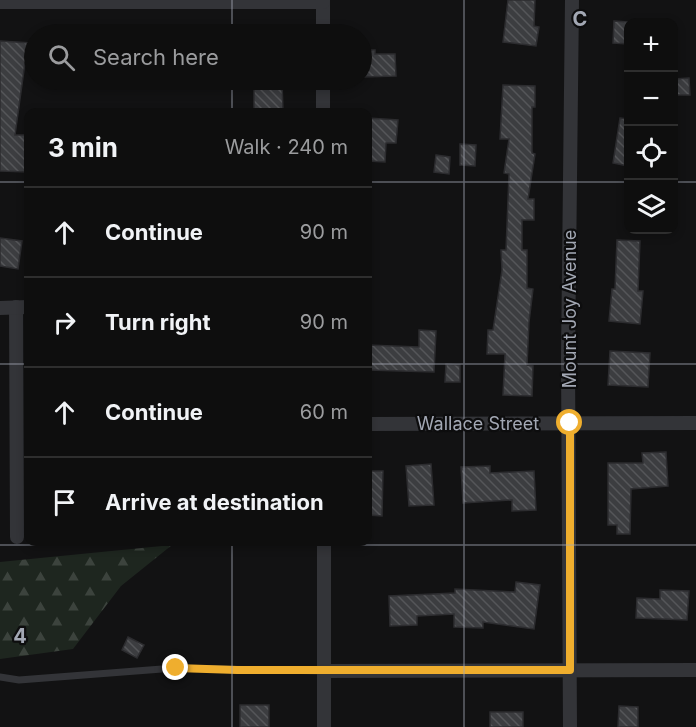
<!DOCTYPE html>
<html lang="en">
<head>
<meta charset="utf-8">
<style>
	:root { --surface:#0e0e0e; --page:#171717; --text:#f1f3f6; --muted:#9b9c9e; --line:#2e2e2e }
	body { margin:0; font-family:Inter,sans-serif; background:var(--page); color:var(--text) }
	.controls { position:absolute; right:18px; top:18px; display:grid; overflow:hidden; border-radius:12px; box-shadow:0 3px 9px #0003 }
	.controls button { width:54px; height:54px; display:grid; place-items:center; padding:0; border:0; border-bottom:2px solid var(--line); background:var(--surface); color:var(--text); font:30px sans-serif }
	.stop { position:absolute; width:18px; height:18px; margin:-14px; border:4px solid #efae2e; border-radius:50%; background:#fff }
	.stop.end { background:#efae2e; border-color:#fff; box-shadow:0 2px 6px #0008 }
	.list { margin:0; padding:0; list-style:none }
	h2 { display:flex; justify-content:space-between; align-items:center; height:78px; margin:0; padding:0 24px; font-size:26px }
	h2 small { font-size:20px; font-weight:400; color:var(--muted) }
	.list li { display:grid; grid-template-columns:39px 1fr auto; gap:18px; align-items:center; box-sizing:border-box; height:90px; padding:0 24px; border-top:2px solid var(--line) }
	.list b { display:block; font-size:22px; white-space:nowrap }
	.list em { font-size:20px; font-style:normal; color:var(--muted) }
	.icon { flex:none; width:33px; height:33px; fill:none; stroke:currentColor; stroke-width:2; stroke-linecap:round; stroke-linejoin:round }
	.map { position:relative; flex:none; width:696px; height:727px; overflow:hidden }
	.search { position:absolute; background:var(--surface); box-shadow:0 3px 9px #0003; left:24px; top:24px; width:348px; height:66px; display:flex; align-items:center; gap:15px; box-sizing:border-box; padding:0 21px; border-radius:33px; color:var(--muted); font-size:22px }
	.panel { position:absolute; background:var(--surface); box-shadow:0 3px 9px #0003; left:24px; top:108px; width:348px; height:438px; border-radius:12px }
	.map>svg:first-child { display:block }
	.forest { fill:url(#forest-firs) }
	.building { fill:url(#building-back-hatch); stroke:#2c2c2f; stroke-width:1.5 }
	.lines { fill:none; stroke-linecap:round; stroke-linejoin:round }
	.lane { stroke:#333438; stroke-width:7 }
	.street { stroke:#333438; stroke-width:14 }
	.route { stroke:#efae2e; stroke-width:8 }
	.grid { fill:none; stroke:#a3a8b4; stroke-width:1.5; stroke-opacity:0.55 }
	.labels { text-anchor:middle; stroke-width:4.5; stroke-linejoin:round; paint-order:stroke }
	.street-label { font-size:18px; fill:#a3a8b4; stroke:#0d0d0e }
	.grid-label { font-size:20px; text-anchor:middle; font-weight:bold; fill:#a3a8b4; stroke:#0d0d0e; stroke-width:4.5; stroke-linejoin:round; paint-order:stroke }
</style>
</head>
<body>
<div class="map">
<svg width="696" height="727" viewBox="0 0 696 727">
	<defs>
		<pattern id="forest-firs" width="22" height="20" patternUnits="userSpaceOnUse" patternTransform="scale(1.5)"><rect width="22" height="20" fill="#1e261f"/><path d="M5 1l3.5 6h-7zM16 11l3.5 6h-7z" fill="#3c433d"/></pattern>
		<pattern id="building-back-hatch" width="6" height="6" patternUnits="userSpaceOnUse" patternTransform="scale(1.5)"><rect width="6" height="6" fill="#3c3d40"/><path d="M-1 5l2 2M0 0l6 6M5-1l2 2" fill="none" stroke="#555659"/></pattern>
	</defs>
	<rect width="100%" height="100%" fill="#121213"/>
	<path class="forest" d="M172,545L121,586L73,649L0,659V562Z"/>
	<g class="building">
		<path d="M508,0H535L534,26L539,27L536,46L503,42Z"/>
		<path d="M614,21L628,22V44L613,43Z"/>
		<path d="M0,41L32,43L31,63H25L15,135H28V172L0,171Z"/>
		<path d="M362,50H375V54H395L396,76L362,77Z"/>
		<path d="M689,78L690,95H674V79Z"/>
		<path d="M254,81H282L283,112H254Z"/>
		<path d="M503,85L535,86V107H532V153L535,154L528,199H534V220H522V250H527V288L533,289L529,322L527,365L533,366L532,396L503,395L505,354H487L488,330H493L502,270L501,250H506L509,174L504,173L509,139H500Z"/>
		<path d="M368,118L398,120L396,143H386L385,162L368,161Z"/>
		<path d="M620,118L628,119V166L613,163Z"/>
		<path d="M460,144L476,145L475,166L460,165Z"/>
		<path d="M436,155L450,157L449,174L434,172Z"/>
		<path d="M0,238L22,241L18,269L0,266Z"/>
		<path d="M617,240L640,241L638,291H643L640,324L609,321L612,289H615Z"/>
		<path d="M419,330L436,331L434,372L368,370V345L419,347Z"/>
		<path d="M610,351L650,353L648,387L608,385Z"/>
		<path d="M446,364L460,365V382H445Z"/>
		<path d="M666,452L668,486L631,489L630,534H617V525H608V463H643L642,453Z"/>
		<path d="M431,464L434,505L409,506L406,466Z"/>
		<path d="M490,466V473L534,471L536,510L512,511V500L463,503L461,467Z"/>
		<path d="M368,471H383L382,516L368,515Z"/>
		<path d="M516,582L540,585L534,629L483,622V628L454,627V614L417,616V625L390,626L389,596L455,593V589L515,592Z"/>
		<path d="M660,590L689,591L687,620L636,618L637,598L660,599Z"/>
		<path d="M128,637L144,645L137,658L122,650Z"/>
		<rect x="240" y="705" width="29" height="22"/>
		<path d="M619,706L638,707V727H618Z"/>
		<rect x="490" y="712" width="33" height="15"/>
	</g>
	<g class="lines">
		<path class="lane" d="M0,677L19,680L175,668L324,671"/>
		<g class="street">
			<path d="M323,0V34"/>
			<path d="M0,2H323"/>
			<path d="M323,80V112"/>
			<path d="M16,307L17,537"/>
			<path d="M0,308L28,307"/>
			<path d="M368,424L696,423"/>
			<path d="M324,542V727"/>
			<path d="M324,671L696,670"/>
			<path d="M570,727L568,358L572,0"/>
		</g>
	</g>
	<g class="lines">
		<path class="route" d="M176,668L237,670H570V423"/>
	</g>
	<path class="grid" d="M232,0V34M464,0V727M232,80V112M0,182H28M368,182H628M674,182H696M0,364H28M368,364H696M232,542V727M0,545H696"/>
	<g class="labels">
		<g class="street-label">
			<text transform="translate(570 309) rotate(-90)" y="6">Mount Joy Avenue</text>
			<text x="478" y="430">Wallace Street</text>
		</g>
	</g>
	<g class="grid-label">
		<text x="580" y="26">C</text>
		<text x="20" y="643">4</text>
	</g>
</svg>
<div class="controls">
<button>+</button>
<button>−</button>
<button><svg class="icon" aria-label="locate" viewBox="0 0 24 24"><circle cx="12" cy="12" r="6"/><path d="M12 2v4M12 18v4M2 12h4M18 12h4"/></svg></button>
<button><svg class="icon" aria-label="layers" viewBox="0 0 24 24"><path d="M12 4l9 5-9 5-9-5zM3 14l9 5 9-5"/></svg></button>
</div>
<div class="stop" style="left:570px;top:423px"></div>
<div class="stop end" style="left:176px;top:668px"></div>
<div class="search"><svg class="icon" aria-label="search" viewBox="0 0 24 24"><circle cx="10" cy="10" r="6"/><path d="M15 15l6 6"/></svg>Search here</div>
<section class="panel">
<h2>3 min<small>Walk · 240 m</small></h2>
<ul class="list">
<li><svg class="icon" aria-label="ahead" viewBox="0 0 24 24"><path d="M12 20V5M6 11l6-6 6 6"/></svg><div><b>Continue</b></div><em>90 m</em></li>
<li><svg class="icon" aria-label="right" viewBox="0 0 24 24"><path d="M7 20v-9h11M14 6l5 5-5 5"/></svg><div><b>Turn right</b></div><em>90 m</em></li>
<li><svg class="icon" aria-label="ahead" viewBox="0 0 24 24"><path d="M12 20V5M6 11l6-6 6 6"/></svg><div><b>Continue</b></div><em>60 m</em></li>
<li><svg class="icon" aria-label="arrive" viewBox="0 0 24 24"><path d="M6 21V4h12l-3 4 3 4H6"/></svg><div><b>Arrive at destination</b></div></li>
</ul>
</section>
</div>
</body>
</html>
